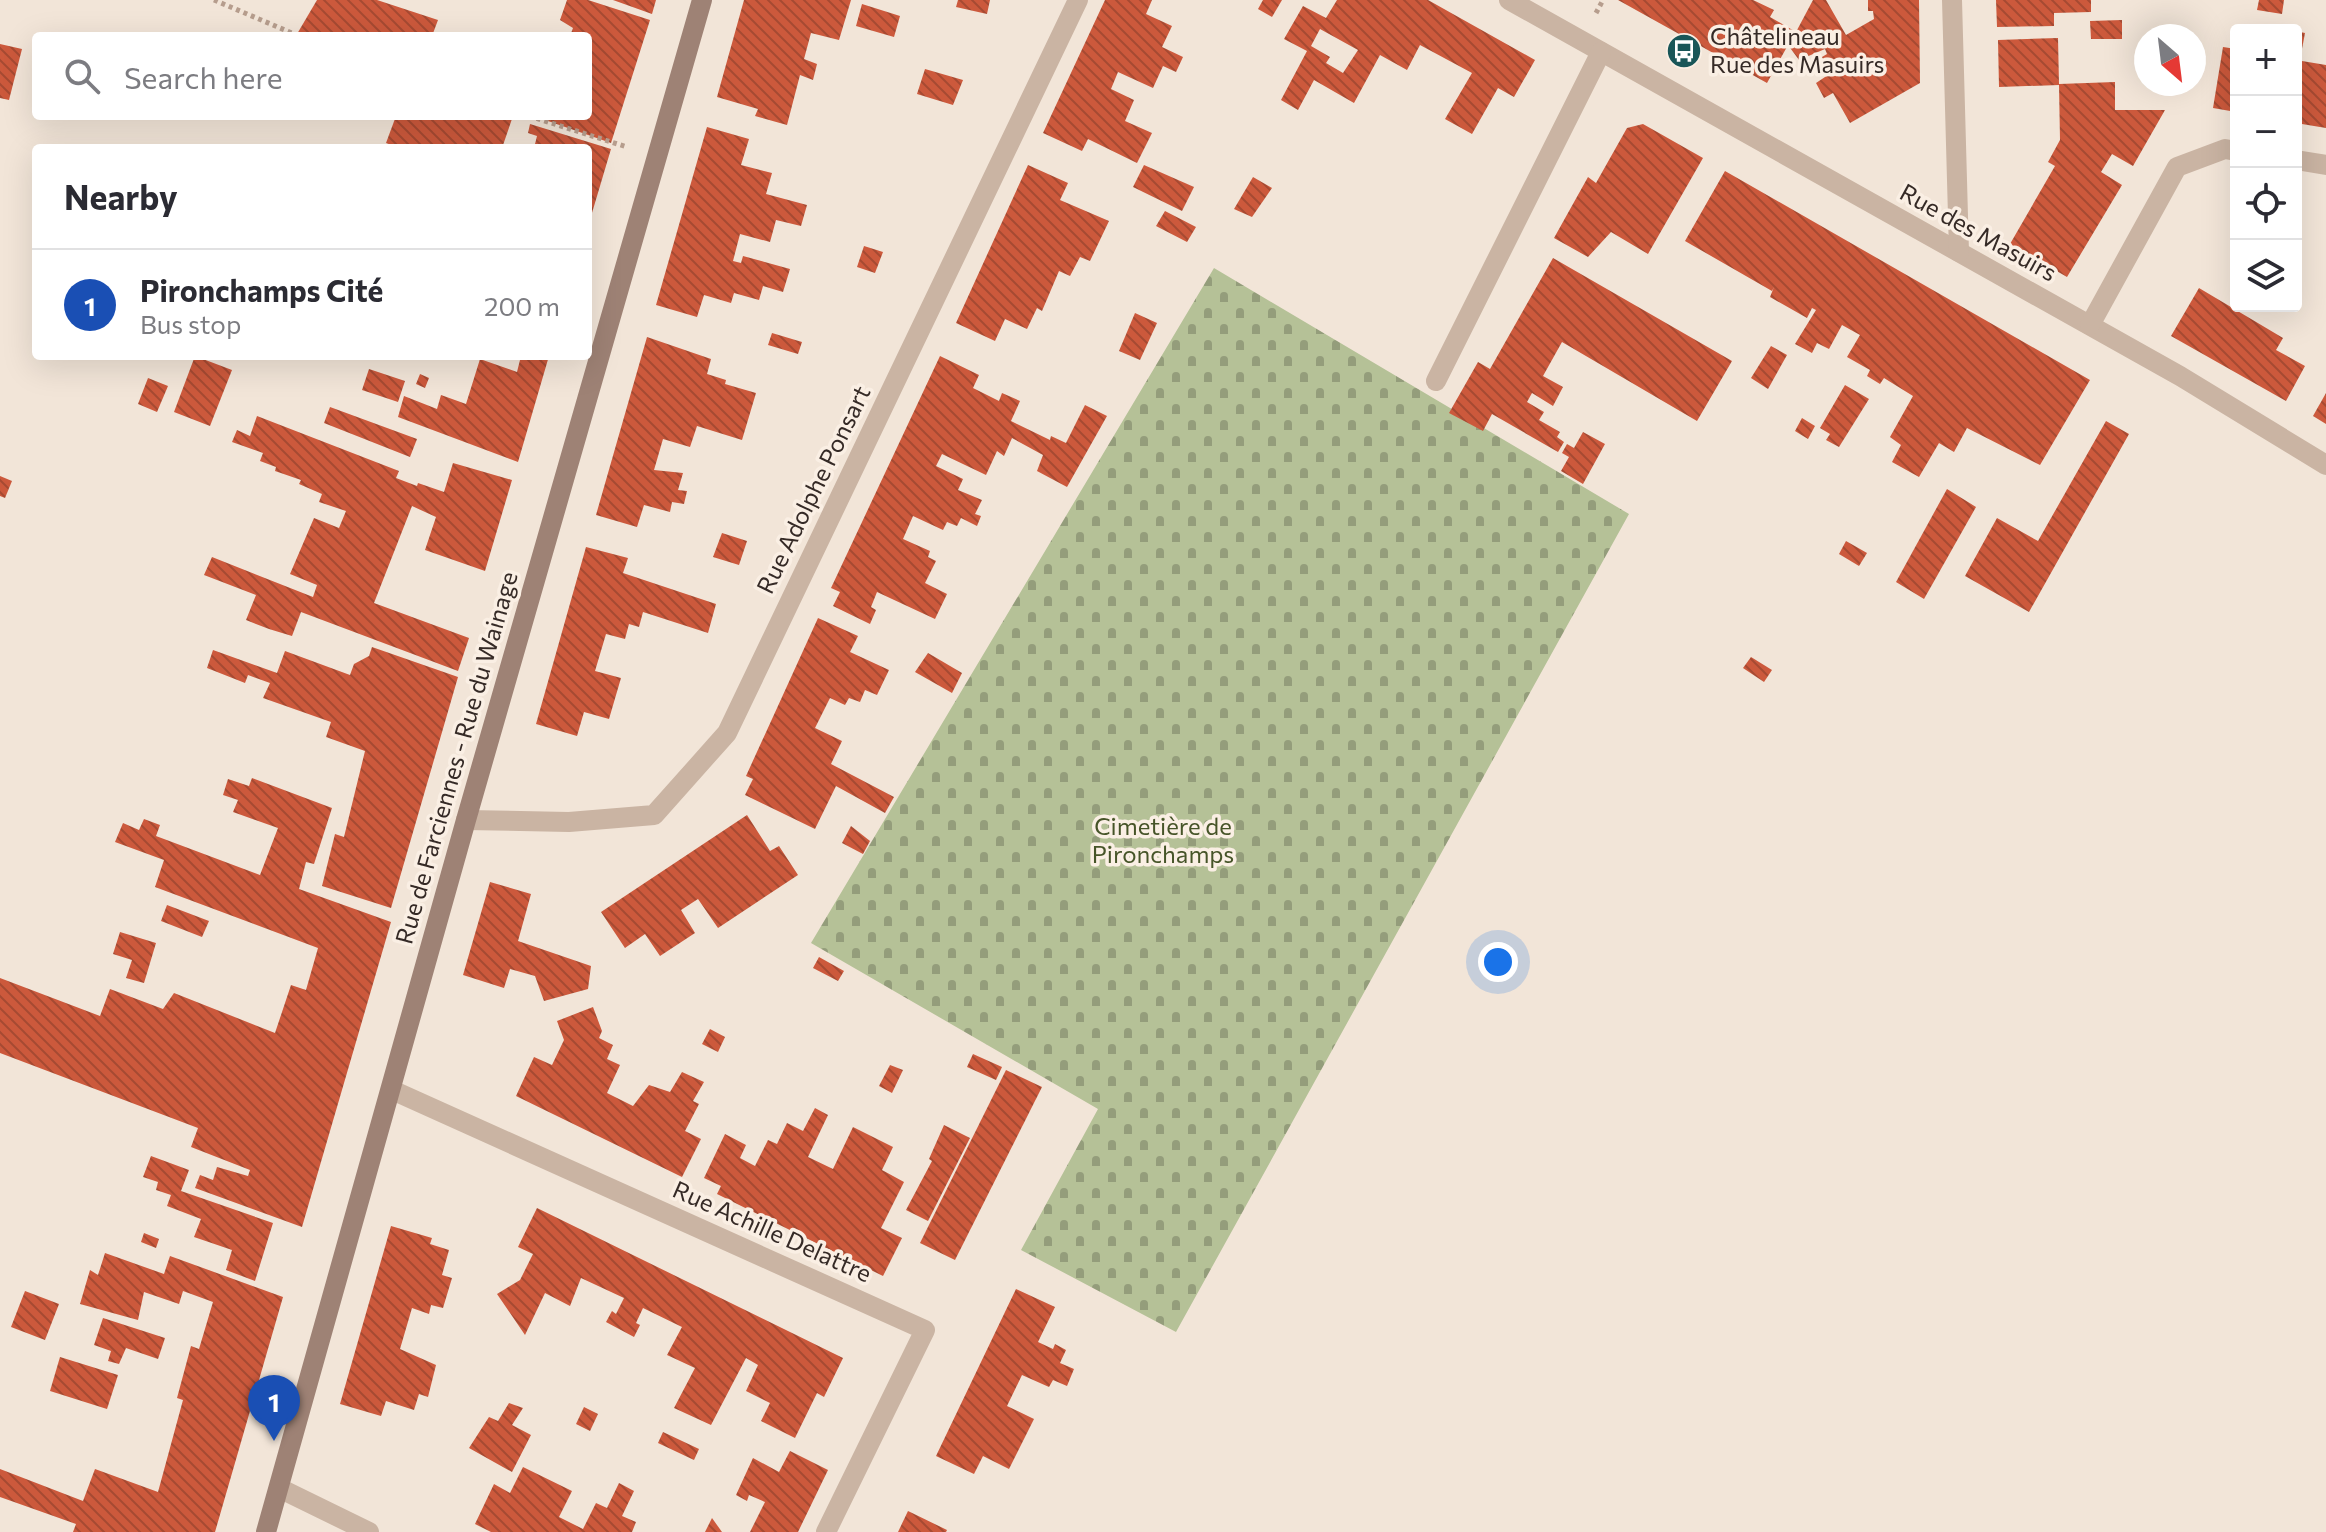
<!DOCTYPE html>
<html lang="en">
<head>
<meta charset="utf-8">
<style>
	:root { --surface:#fff; --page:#f2f2f3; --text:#2b2b33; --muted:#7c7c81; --line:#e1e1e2; --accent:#195658 }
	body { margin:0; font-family:Commissioner,sans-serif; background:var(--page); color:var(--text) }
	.controls { position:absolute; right:24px; top:24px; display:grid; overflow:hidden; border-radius:8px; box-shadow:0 8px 32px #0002 }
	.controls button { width:72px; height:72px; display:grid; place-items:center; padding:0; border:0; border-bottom:2px solid var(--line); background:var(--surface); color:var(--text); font:40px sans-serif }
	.compass { position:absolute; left:2134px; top:24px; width:72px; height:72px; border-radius:50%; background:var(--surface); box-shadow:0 8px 32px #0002; rotate:152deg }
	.you { position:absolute; left:1498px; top:962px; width:28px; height:28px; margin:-20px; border:6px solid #fff; border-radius:50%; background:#1a73e8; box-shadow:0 0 0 12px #1a73e833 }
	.badge { display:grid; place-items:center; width:52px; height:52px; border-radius:50%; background:var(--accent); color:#fff; font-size:26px; font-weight:700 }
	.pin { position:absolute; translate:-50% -66px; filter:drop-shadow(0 2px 4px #0008) }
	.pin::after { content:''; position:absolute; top:42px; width:28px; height:24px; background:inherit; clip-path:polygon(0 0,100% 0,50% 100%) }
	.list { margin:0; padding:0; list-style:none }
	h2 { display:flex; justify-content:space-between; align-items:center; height:104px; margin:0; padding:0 32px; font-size:34px }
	h2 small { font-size:26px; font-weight:400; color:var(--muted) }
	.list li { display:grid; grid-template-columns:52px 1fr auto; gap:24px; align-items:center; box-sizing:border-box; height:112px; padding:0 32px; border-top:2px solid var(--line) }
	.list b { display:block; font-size:30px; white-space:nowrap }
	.list p { margin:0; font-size:26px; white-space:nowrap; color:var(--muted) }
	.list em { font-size:26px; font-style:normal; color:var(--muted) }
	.icon { flex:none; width:44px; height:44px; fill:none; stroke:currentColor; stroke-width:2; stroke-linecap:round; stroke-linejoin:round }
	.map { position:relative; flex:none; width:2326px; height:1532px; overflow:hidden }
	.search { position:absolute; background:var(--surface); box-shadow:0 8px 32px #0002; left:32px; top:32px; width:560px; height:88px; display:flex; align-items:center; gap:20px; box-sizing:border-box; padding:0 28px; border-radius:8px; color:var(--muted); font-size:30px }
	.panel { position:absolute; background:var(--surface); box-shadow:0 8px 32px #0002; left:32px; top:144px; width:560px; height:216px; border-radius:8px }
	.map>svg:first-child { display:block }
	.cemetery { fill:url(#cemetery-stones) }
	.building { fill:url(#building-back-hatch); fill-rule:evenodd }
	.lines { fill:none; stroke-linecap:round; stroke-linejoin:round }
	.path { stroke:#b69d8d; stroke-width:5; stroke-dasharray:4 4; stroke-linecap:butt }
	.street { stroke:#cab4a3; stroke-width:20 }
	.secondary { stroke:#9e8275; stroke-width:20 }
	.labels { text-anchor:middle; stroke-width:7; stroke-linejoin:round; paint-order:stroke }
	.poi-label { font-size:24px; fill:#352a26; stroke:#faefe4; text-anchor:start }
	.street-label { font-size:24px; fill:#352a26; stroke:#faefe4 }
	.park-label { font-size:24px; fill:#465428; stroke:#faefe4 }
</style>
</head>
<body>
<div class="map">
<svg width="2326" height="1532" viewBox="0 0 2326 1532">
	<defs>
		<pattern id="cemetery-stones" width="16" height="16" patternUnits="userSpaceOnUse" patternTransform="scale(2)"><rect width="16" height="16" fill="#b5c197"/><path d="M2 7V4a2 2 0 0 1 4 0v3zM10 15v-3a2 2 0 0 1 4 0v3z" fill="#949d7b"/></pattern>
		<pattern id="building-back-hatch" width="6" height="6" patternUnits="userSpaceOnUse" patternTransform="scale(2)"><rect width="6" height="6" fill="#cc593c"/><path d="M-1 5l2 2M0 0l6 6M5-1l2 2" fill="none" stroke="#a64a32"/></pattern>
	</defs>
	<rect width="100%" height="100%" fill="#f2e5d8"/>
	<path class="cemetery" d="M1214,268L1629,514L1176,1332L1021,1250L1098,1109L811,943Z"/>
	<g class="building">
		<path d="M317,0H377L438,20L432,36L297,34Z"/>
		<path d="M567,0H588L650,20L611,143L548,121L549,116H588V36H570L573,28L560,20Z"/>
		<path d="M613,0H656L652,14Z"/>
		<path d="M744,0H851L839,40L811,33L804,59L817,64L813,80L800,75L787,125L755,116L758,109L717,97Z"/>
		<path d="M958,0H990L987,14L956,7Z"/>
		<path d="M1105,0H1152L1146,14L1172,26L1162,47L1183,57L1176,72L1163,66L1153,88L1118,72L1111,89L1134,100L1125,121L1152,133L1137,163L1088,139L1082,151L1043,133Z"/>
		<path d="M1263,0H1282L1272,17L1258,9Z"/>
		<path d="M1337,0H1428L1535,60L1514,97L1498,88L1472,134L1445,119L1472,73L1420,45L1407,70L1380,55L1354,103L1314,80L1298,110L1281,100L1307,51L1284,39L1303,6L1326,18ZM1320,29L1358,50L1343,73L1326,63L1330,57L1311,46Z"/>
		<path d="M1618,0H1753L1774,10L1770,17L1796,32L1813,0H1826L1846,35L1874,19L1873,11H1868V0H1919L1920,83L1850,123L1833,93L1824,98L1816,83L1831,73L1822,57L1827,54L1825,49L1799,60L1788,45L1767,83Z"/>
		<path d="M1996,0H2091V12L2054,13V26L1997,27Z"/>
		<path d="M2259,0H2284L2282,14L2257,10Z"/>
		<path d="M862,4L900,16L894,37L856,26Z"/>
		<path d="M2122,20V39H2091L2090,21Z"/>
		<path d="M2296,31L2305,33L2301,54L2296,53Z"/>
		<path d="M2058,38L2059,84L2115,82V110H2165L2133,166L2112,154L2101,172L2122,185L2067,277L2010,244L2055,166L2048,162L2060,140L2059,85L1999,87L1998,40Z"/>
		<path d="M0,44L22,49L9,100L0,98Z"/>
		<path d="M2223,47L2236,49V112L2213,108Z"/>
		<path d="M2296,60L2326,65V128L2296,123Z"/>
		<path d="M925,69L963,80L953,105L917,94Z"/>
		<path d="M396,116H513L502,148H399L386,143Z"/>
		<path d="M530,124L611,149L589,223L588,148H534L537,136L528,133Z"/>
		<path d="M1643,124L1703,158L1648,254L1611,232L1588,257L1554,238L1588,177L1596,183L1627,128Z"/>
		<path d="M707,127L749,139L741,165L772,173L766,194L807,205L801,226L776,220L770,242L740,234L733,261L741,263L743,256L790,269L783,292L763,286L759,300L734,293L731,303L704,295L697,317L656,305Z"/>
		<path d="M1028,165L1068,183L1060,200L1109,221L1090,261L1080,257L1070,276L1059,271L1042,311L1037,308L1027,329L1005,319L995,341L956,323Z"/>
		<path d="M1144,165L1194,187L1182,211L1133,187Z"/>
		<path d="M1725,171L2090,380L2040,465L1967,428L1954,452L1939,443L1919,477L1892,462L1901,445L1890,437L1913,396L1884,378L1880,384L1867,376L1870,370L1847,357L1860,335L1842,325L1829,349L1817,343L1812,353L1795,344L1816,310L1812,308L1807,318L1770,297L1774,287L1772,291L1685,241Z"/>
		<path d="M1253,177L1272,188L1252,217L1234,209Z"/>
		<path d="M1165,211L1196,227L1187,242L1156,226Z"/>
		<path d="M864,246L883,252L875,273L857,267Z"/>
		<path d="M1553,258L1732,361L1697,421L1562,342L1543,376L1563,387L1553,406L1532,393L1527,402L1544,412L1539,420L1560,432L1557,437L1564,442L1558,452L1492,414L1483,431L1449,413L1478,362L1490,369Z"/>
		<path d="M2199,288L2283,338L2276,350L2305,366L2286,401L2171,336Z"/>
		<path d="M1135,313L1157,323L1140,360L1119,351Z"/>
		<path d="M772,333L802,342L798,354L768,345Z"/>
		<path d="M647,337L711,359L707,374L726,380L725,384L756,393L742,440L697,426L690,447L663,439L654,470L683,473L678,490L687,491L684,504L672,502L670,512L644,505L637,527L596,515Z"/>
		<path d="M1771,346L1787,355L1768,389L1751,378Z"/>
		<path d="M195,356L232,370L210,426L174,412Z"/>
		<path d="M521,356H549L518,462L398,417L404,396L437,409L441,395L466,404L480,359L517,372Z"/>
		<path d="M940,356L979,375L973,388L999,401L1002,393L1020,401L1011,421L1050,440L1051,436L1066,443L1085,405L1107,416L1067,487L1037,471L1043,455L1012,438L1004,456L997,451L986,475L942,454L936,466L963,479L958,490L982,500L975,514L981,516L977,526L961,518L957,526L947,522L943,530L913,516L903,539L930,551L928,557L936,561L925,583L947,594L935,619L877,592L871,607L876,610L870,624L833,606L840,592L831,588Z"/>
		<path d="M369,369L405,381L398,402L362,390Z"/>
		<path d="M420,374L429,378L425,388L416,384Z"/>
		<path d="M148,378L168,386L157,412L138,404Z"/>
		<path d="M1845,385L1869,399L1839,447L1826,440L1830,434L1820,428Z"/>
		<path d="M2326,393V424L2313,416Z"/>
		<path d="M330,407L417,439L410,457L324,423Z"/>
		<path d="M257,416L399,471L396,478L417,486L418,483L444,492L453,463L512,480L485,571L425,550L436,517L412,506L374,603L469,638L458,671L301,612L292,636L269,629L246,620L256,595L204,575L212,557L313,597L317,585L290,574L314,518L339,528L346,511L319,502L322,494L299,484L301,480L275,471L276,467L260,461L263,453L232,442L237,430L250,436Z"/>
		<path d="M1802,418L1815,426L1808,439L1795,431Z"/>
		<path d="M2106,421L2129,434L2029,612L1965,576L1997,518L2038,541Z"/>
		<path d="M1583,432L1605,444L1583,484L1561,471L1569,457L1562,453L1567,444L1574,448Z"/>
		<path d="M0,476L12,481L5,498L0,496Z"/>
		<path d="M1947,489L1976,507L1924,599L1896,582Z"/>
		<path d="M722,533L747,541L739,565L713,557Z"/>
		<path d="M1846,541L1867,553L1859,566L1839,554Z"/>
		<path d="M586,547L628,558L623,573L716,604L708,633L643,612L639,627L629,624L625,639L606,634L595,671L621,678L609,719L584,712L577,736L536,724Z"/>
		<path d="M818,618L858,636L850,652L889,670L877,695L865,690L860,702L849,698L845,705L830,698L815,728L842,741L831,764L894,797L885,813L836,786L815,829L745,795L753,779L746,776Z"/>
		<path d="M372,647L458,677L391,908L322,886L335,834L344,837L365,751L326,737L331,722L263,698L270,683L248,675L245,683L207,668L213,650L277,673L285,651L350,675L354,664L369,656Z"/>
		<path d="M928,653L962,673L952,693L915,672Z"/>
		<path d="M1751,657L1772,670L1764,682L1743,668Z"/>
		<path d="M252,778L332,808L314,864L306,862L299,889L391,922L302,1227L195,1188L200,1175L213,1180L217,1167L248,1176L250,1170L191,1147L198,1128L0,1053V978L100,1016L110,989L163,1009L174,993L275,1033L291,985L306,990L318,948L155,887L164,860L115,842L123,823L139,830L144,819L160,825L156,836L260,875L278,828L233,812L238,800L223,795L228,779L249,786Z"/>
		<path d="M747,815L770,851L779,846L798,875L718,928L698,899L681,910L695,933L660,956L645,934L625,948L601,912Z"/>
		<path d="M851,826L870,841L863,854L842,843Z"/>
		<path d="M490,882L531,894L518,941L591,966L588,989L544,1001L535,976L510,969L504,988L463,975Z"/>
		<path d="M167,905L209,921L202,937L161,921Z"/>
		<path d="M120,932L156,943L144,983L126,978L132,960L113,954Z"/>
		<path d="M819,957L844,971L838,981L813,968Z"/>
		<path d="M593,1007L602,1031L599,1038L613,1045L607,1059L620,1065L607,1093L633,1106L649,1085L670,1092L682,1072L704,1082L693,1101L699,1104L685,1131L701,1139L682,1177L516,1096L534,1057L552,1065L564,1040L557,1021Z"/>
		<path d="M710,1029L725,1037L718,1052L702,1044Z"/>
		<path d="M973,1054L1002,1067L996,1080L967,1067Z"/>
		<path d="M890,1065L903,1070L892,1093L879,1086Z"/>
		<path d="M1006,1070L1042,1087L955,1260L920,1243Z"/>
		<path d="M815,1108L828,1115L808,1157L833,1169L853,1127L893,1147L882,1170L904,1182L881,1228L902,1238L883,1276L717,1194L721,1186L704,1178L725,1134L746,1145L740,1158L755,1166L768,1140L777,1144L787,1123L803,1131Z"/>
		<path d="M944,1125L970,1138L928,1221L906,1210L932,1161L929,1159Z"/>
		<path d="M151,1156L189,1170L181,1191L273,1223L255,1281L226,1270L232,1250L194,1237L201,1219L167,1206L171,1195L156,1190L158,1182L143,1177Z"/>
		<path d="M537,1208L843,1358L824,1397L817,1393L795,1438L761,1421L770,1403L746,1391L758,1365L746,1358L711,1425L674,1408L695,1368L667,1355L682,1327L643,1308L636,1323L640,1325L634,1337L606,1322L612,1311L616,1314L624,1298L581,1278L570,1306L545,1293L525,1335L497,1294L520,1280L533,1254L518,1247Z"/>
		<path d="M391,1226L432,1238L430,1244L449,1250L442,1275L452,1278L443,1308L431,1305L429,1314L412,1308L400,1349L436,1365L428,1397L419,1394L414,1410L386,1401L381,1416L340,1404Z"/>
		<path d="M144,1233L159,1239L156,1248L141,1242Z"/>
		<path d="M105,1253L164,1274L170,1256L283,1297L215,1532H73L76,1524L0,1497V1469L83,1501L95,1469L158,1492L183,1400L177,1398L191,1346L199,1349L213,1302L183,1291L179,1304L144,1292L138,1320L80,1304L90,1270L98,1275Z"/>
		<path d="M1016,1289L1055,1307L1038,1342L1053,1349L1055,1344L1066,1350L1060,1363L1074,1369L1067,1386L1053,1380L1049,1387L1022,1375L1007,1406L1034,1419L1009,1469L983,1456L974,1474L936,1456Z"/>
		<path d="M25,1291L59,1304L45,1340L11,1327Z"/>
		<path d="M103,1318L165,1338L158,1359L126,1348L119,1364L108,1361L111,1351L94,1345Z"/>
		<path d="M60,1357L118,1375L107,1409L50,1391Z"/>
		<path d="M509,1403L523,1408L512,1425L531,1435L512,1472L469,1448L489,1417L498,1421Z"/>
		<path d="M584,1407L598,1414L590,1431L576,1424Z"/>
		<path d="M663,1432L699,1449L694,1460L658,1443Z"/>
		<path d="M790,1451L828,1470L798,1532H750L765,1502L749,1495L747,1501L736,1495L753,1458L779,1472Z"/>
		<path d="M523,1467L572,1491L559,1517L583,1529L596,1503L607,1508L619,1483L634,1491L622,1516L636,1522L632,1532H491L475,1524L494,1484L510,1493Z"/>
		<path d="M908,1511L947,1530L946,1532H898Z"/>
		<path d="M712,1518L722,1532H705Z"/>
	</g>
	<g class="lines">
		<g class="path">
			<path d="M214,0L299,36"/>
			<path d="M1596,13L1603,0"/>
			<path d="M529,116L627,147"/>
		</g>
		<g class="street">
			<path d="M1509,0L2180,376L2326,465"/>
			<path d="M1952,0L1959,252"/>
			<path d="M2296,160L2326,165"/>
			<path d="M2090,325L2177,167L2225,149L2236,151"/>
			<path d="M1436,381L1601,52"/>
			<path d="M466,820L569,822L654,815L727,733L1078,0"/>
			<path d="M392,1090L925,1330L826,1532"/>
			<path d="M279,1488L369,1532"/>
		</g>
		<path class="secondary" d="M266,1532L466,820L702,0"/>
	</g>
	<defs>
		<g id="bus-disc" transform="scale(1.8)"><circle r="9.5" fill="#195658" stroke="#faefe4"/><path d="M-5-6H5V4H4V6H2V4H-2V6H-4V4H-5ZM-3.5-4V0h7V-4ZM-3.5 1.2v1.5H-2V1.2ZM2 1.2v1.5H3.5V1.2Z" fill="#fff"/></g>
	</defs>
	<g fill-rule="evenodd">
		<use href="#bus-disc" x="1684" y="51"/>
	</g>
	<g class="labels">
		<g class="poi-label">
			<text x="1710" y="45">Châtelineau<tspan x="1710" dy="28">Rue des Masuirs</tspan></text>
		</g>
		<g class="street-label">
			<text transform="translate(1978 233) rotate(29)" y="8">Rue des Masuirs</text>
			<text transform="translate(814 490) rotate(-64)" y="8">Rue Adolphe Ponsart</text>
			<text transform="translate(457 758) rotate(-74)" y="8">Rue de Farciennes - Rue du Wainage</text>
			<text transform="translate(772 1232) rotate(24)" y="8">Rue Achille Delattre</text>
		</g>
		<g class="park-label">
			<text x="1163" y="835">Cimetière de<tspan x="1163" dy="28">Pironchamps</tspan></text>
		</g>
	</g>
</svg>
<div class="controls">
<button>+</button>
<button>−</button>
<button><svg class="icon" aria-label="locate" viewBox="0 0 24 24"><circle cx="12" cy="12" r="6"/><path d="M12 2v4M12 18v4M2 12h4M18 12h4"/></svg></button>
<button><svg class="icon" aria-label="layers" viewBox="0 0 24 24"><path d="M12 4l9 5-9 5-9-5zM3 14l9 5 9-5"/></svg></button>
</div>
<svg class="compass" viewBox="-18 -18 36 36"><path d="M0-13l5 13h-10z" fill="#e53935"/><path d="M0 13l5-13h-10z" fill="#7c7c81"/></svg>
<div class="you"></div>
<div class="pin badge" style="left:274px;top:1441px;background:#1a4fb4">1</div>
<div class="search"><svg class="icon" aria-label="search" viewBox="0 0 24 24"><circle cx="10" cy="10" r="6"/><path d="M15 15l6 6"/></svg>Search here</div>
<section class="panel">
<h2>Nearby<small></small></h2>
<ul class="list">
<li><span class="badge" style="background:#1a4fb4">1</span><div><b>Pironchamps Cité</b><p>Bus stop</p></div><em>200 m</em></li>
</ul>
</section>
</div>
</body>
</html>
